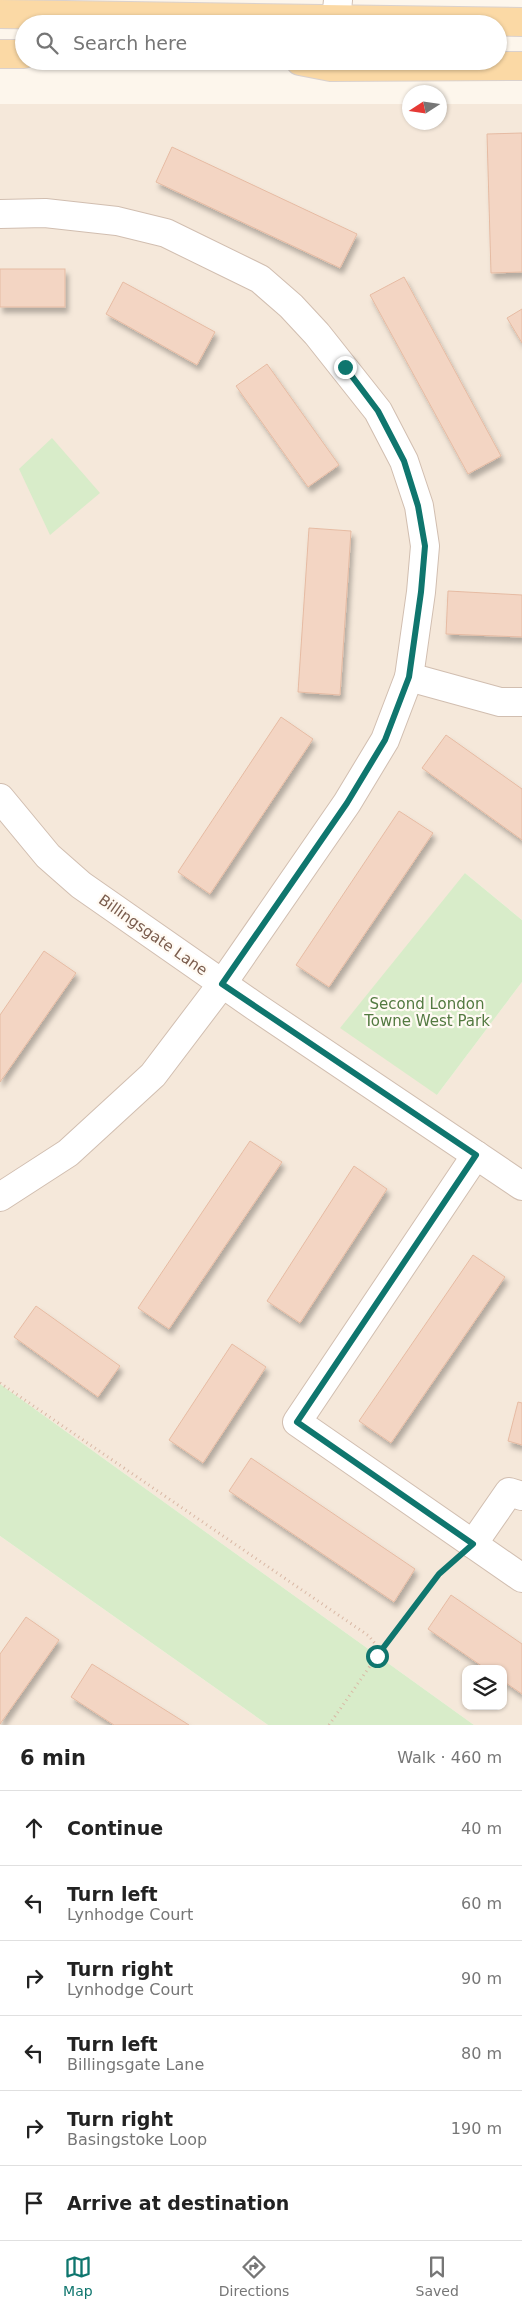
<!DOCTYPE html>
<html lang="en">
<head>
<meta charset="utf-8">
<style>
	:root { --surface:#fff; --page:#f2f2f2; --text:#222; --muted:#767676; --line:#e0e0e0; --accent:#0f766e }
	body { margin:0; font-family:"DejaVu Sans",sans-serif; background:var(--page); color:var(--text) }
	.controls { position:absolute; right:15px; bottom:15px; display:grid; overflow:hidden; border-radius:10px; box-shadow:0 1px 4px #0004 }
	.controls button { width:45px; height:45px; display:grid; place-items:center; padding:0; border:0; border-bottom:1px solid var(--line); background:var(--surface); color:var(--text); font:25px sans-serif }
	.compass { position:absolute; left:402px; top:85px; width:45px; height:45px; border-radius:50%; background:var(--surface); box-shadow:0 1px 4px #0004; rotate:258deg }
	.stop { position:absolute; width:15px; height:15px; margin:-11px; border:4px solid #0f766e; border-radius:50%; background:#fff }
	.stop.end { background:#0f766e; border-color:#fff; box-shadow:0 1px 5px #0008 }
	.list { margin:0; padding:0; list-style:none }
	h2 { display:flex; justify-content:space-between; align-items:center; height:65px; margin:0; padding:0 20px; font-size:21px }
	h2 small { font-size:16px; font-weight:400; color:var(--muted) }
	.list li { display:grid; grid-template-columns:32px 1fr auto; gap:15px; align-items:center; box-sizing:border-box; height:75px; padding:0 20px; border-top:1px solid var(--line) }
	.list b { display:block; font-size:19px; white-space:nowrap }
	.list p { margin:0; font-size:16px; white-space:nowrap; color:var(--muted) }
	.list em { font-size:16px; font-style:normal; color:var(--muted) }
	.icon { flex:none; width:28px; height:28px; fill:none; stroke:currentColor; stroke-width:2; stroke-linecap:round; stroke-linejoin:round }
	.map { position:relative; flex:none; width:522px; height:1725px; overflow:hidden }
	.search { position:absolute; background:var(--surface); box-shadow:0 1px 4px #0004; left:15px; right:15px; top:15px; height:55px; display:flex; align-items:center; gap:12px; box-sizing:border-box; padding:0 18px; border-radius:28px; color:var(--muted); font-size:19px }
	.sheet { height:515px; background:var(--surface) }
	nav { display:flex; justify-content:space-around; align-items:center; box-sizing:border-box; height:70px; border-top:1px solid var(--line); background:var(--surface); font-size:14px; color:var(--muted) }
	nav a { display:grid; justify-items:center; gap:2px }
	nav .on { color:var(--accent) }
	.map>svg:first-child { display:block }
	.residential { fill:#f5e8da; fill-rule:evenodd }
	.green { fill:#d8ecc9 }
	.building { fill:#f3d5c3; stroke:#e6bba3; filter:url(#shadow) }
	.lines { fill:none; stroke-linecap:round; stroke-linejoin:round }
	.minor-casing { stroke:#d1beb0; stroke-width:30 }
	.major-casing { stroke:#dad1cd; stroke-width:30 }
	.path { stroke:#d9b8a5; stroke-width:3; stroke-dasharray:1 4; stroke-linecap:butt }
	.minor { stroke:#fff; stroke-width:28 }
	.major { stroke:#fbd9a5; stroke-width:28 }
	.route { stroke:#0f766e; stroke-width:6 }
	.labels { text-anchor:middle; stroke-width:4.5; stroke-linejoin:round; paint-order:stroke }
	.street-label { font-size:15px; fill:#7a5c4d; stroke:#fffaf3 }
	.park-label { font-size:15px; fill:#537a41; stroke:#fffaf3 }
</style>
</head>
<body>
<div class="map">
<svg width="522" height="1725" viewBox="0 0 522 1725">
	<defs>
		<filter id="shadow"><feDropShadow dx="3" dy="5.5" stdDeviation="2.5" flood-color="#0004"/></filter>
	</defs>
	<rect width="100%" height="100%" fill="#fdf6ec"/>
	<g class="residential">
		<path d="M0,104H409L410,122H440V104H522V920L465,873L437,1095L522,982V1725H474L0,1384ZM466,1669H503V1706H466Z"/>
		<path d="M0,1536L268,1725H0Z"/>
	</g>
	<g class="green">
		<path d="M52,438L100,493L50,535L19,469Z"/>
		<path d="M465,873L522,920V982L437,1095L340,1028Z"/>
		<path d="M0,1384L474,1725H268L0,1536Z"/>
	</g>
	<g class="building">
		<path d="M522,133V272L491,273L487,134Z"/>
		<path d="M172,147L357,234L340,268L156,182Z"/>
		<rect x="0" y="269" width="65" height="38"/>
		<path d="M404,277L501,456L468,474L370,295Z"/>
		<path d="M123,282L215,332L197,365L106,314Z"/>
		<path d="M522,309V343L507,318Z"/>
		<path d="M267,364L339,465L308,487L236,386Z"/>
		<path d="M309,528L351,531L340,695L298,692Z"/>
		<path d="M448,591L522,595V637L446,634Z"/>
		<path d="M281,717L313,739L210,894L178,872Z"/>
		<path d="M446,735L522,789V840L422,768Z"/>
		<path d="M399,811L433,833L329,987L296,965Z"/>
		<path d="M44,951L76,973L0,1082V1015Z"/>
		<path d="M250,1141L282,1162L169,1329L138,1308Z"/>
		<path d="M354,1166L387,1189L300,1323L267,1301Z"/>
		<path d="M473,1255L505,1277L391,1443L359,1421Z"/>
		<path d="M36,1306L120,1366L98,1397L14,1337Z"/>
		<path d="M232,1344L266,1367L203,1463L169,1440Z"/>
		<path d="M518,1402L522,1403V1445L508,1441Z"/>
		<path d="M251,1458L415,1569L394,1602L229,1491Z"/>
		<path d="M451,1595L522,1644V1694L503,1681V1669H486L428,1629Z"/>
		<path d="M26,1617L59,1640L0,1724V1654Z"/>
		<path d="M92,1664L189,1725H114L71,1697Z"/>
	</g>
	<g class="lines">
		<g class="minor-casing">
			<g id="minor">
				<path d="M336,20L338,0"/>
				<path d="M0,214L45,213L117,221L166,233L260,279L291,306L317,334L378,411L404,461L419,506L425,546L421,592L409,677L385,740L347,803L222,984L153,1075L68,1153L0,1197"/>
				<path d="M409,677L500,702H522"/>
				<path d="M0,798L48,856L81,885L256,1007L522,1186"/>
				<path d="M476,1155L297,1422L522,1578"/>
				<path d="M473,1544L509,1492L522,1496"/>
			</g>
		</g>
		<g class="major-casing">
			<g id="major">
				<path d="M0,14L522,22"/>
				<path d="M0,54H24"/>
				<path d="M300,61L331,67L522,66"/>
			</g>
		</g>
		<g class="path">
			<path d="M0,1383L369,1636L376,1645L377,1656"/>
			<path d="M329,1725L377,1656L439,1574L454,1561"/>
		</g>
		<use href="#minor" class="minor"/>
		<use href="#major" class="major"/>
	</g>
	<g class="lines">
		<path class="route" d="M345,367L378,411L404,461L418,506L425,546L421,592L409,677L385,740L347,803L222,984L476,1155L297,1422L473,1544L439,1574L377,1656"/>
	</g>
	<g class="labels">
		<g class="street-label">
			<text transform="translate(153 935) rotate(35)" y="5">Billingsgate Lane</text>
		</g>
		<g class="park-label">
			<text x="427" y="1009">Second London<tspan x="427" dy="17">Towne West Park</tspan></text>
		</g>
	</g>
</svg>
<div class="controls">
<button><svg class="icon" aria-label="layers" viewBox="0 0 24 24"><path d="M12 4l9 5-9 5-9-5zM3 14l9 5 9-5"/></svg></button>
</div>
<svg class="compass" viewBox="-18 -18 36 36"><path d="M0-13l5 13h-10z" fill="#e53935"/><path d="M0 13l5-13h-10z" fill="#767676"/></svg>
<div class="stop" style="left:377px;top:1656px"></div>
<div class="stop end" style="left:345px;top:367px"></div>
<div class="search"><svg class="icon" aria-label="search" viewBox="0 0 24 24"><circle cx="10" cy="10" r="6"/><path d="M15 15l6 6"/></svg>Search here</div>
</div>
<section class="sheet">
<h2>6 min<small>Walk · 460 m</small></h2>
<ul class="list">
<li><svg class="icon" aria-label="ahead" viewBox="0 0 24 24"><path d="M12 20V5M6 11l6-6 6 6"/></svg><div><b>Continue</b></div><em>40 m</em></li>
<li><svg class="icon" aria-label="left" viewBox="0 0 24 24"><path d="M17 20v-9H6M10 6l-5 5 5 5"/></svg><div><b>Turn left</b><p>Lynhodge Court</p></div><em>60 m</em></li>
<li><svg class="icon" aria-label="right" viewBox="0 0 24 24"><path d="M7 20v-9h11M14 6l5 5-5 5"/></svg><div><b>Turn right</b><p>Lynhodge Court</p></div><em>90 m</em></li>
<li><svg class="icon" aria-label="left" viewBox="0 0 24 24"><path d="M17 20v-9H6M10 6l-5 5 5 5"/></svg><div><b>Turn left</b><p>Billingsgate Lane</p></div><em>80 m</em></li>
<li><svg class="icon" aria-label="right" viewBox="0 0 24 24"><path d="M7 20v-9h11M14 6l5 5-5 5"/></svg><div><b>Turn right</b><p>Basingstoke Loop</p></div><em>190 m</em></li>
<li><svg class="icon" aria-label="arrive" viewBox="0 0 24 24"><path d="M6 21V4h12l-3 4 3 4H6"/></svg><div><b>Arrive at destination</b></div></li>
</ul>
</section>
<nav>
<a class="on"><svg class="icon" aria-label="map" viewBox="0 0 24 24"><path d="M3 6l6-2 6 2 6-2v14l-6 2-6-2-6 2zM9 4v14M15 6v14"/></svg>Map</a>
<a><svg class="icon" aria-label="directions" viewBox="0 0 24 24"><path d="M12 3l9 9-9 9-9-9zM9 14v-3h6M13 9l2 2-2 2"/></svg>Directions</a>
<a><svg class="icon" aria-label="saved" viewBox="0 0 24 24"><path d="M7 4h10v16l-5-4-5 4z"/></svg>Saved</a>
</nav>
</body>
</html>
